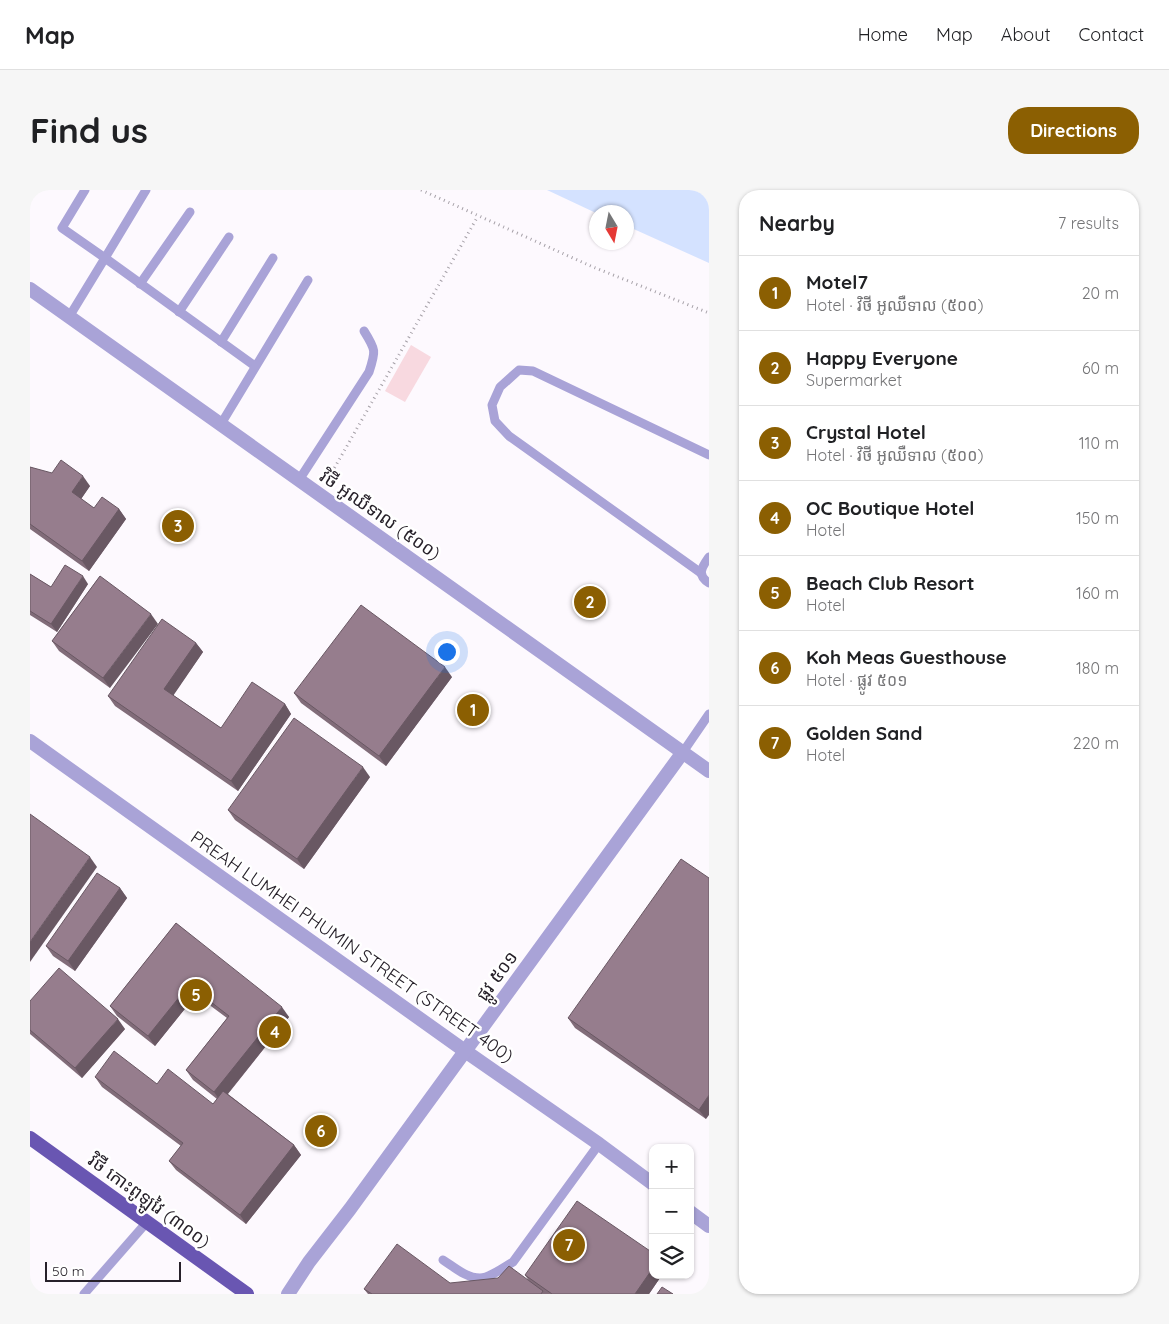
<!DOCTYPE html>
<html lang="en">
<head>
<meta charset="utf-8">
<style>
	:root { --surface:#fff; --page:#f6f6f6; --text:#202124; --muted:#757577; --line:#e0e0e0; --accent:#8b5f02 }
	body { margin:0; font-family:Quicksand,"Noto Sans Khmer",sans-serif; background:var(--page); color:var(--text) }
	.controls { position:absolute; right:15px; bottom:15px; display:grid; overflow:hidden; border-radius:10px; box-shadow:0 1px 4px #0004 }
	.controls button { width:45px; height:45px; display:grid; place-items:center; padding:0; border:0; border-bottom:1px solid var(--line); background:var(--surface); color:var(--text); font:25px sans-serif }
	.compass { position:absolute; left:559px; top:15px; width:45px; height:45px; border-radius:50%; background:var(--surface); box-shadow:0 1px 4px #0004; rotate:170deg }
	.scale { position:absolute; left:15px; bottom:12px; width:136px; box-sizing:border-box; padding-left:5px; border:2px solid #27212a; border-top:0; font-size:14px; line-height:18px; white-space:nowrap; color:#27212a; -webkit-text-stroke:4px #fff; paint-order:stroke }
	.you { position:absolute; left:416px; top:461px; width:18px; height:18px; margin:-12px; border:4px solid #fff; border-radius:50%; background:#1a73e8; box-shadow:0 0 0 8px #1a73e833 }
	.badge { display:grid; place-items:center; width:32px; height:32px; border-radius:50%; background:var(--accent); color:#fff; font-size:16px; font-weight:700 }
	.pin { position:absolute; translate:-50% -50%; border:2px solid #fff; box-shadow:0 1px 5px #0006 }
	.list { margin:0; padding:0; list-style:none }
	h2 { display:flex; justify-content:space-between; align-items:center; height:65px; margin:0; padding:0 20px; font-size:21px }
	h2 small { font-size:16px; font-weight:400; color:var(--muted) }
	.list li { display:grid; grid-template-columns:32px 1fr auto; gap:15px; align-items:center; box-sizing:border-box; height:75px; padding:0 20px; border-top:1px solid var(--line) }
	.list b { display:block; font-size:19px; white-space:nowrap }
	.list p { margin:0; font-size:16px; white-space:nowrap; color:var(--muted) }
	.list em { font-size:16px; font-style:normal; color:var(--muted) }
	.icon { flex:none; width:28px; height:28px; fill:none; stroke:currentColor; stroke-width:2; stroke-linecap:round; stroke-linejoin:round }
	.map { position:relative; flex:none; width:679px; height:1104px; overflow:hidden; border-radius:20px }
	header { display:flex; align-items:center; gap:30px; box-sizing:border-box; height:70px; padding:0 25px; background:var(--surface); border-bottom:1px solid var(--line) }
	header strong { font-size:24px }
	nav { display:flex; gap:28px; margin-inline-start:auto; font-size:18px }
	.intro { display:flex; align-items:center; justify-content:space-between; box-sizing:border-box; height:120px; padding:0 30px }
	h1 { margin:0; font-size:35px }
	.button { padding:12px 22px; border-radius:20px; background:var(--accent); color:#fff; font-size:18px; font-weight:700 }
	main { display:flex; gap:30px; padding:0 30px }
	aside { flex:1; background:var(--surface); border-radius:20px; box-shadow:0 1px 4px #0004 }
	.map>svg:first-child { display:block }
	.green { fill:#f8d9e0 }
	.water { fill:#d4e2ff }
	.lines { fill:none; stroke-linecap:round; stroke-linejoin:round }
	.path { stroke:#a6a1a8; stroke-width:3; stroke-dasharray:1 4; stroke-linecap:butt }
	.service { stroke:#a9a3d7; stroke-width:9 }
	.minor { stroke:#a9a3d7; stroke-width:14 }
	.tertiary { stroke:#a9a3d7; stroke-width:14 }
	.primary { stroke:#6956b2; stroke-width:14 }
	.wall { fill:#816c79 }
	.shaded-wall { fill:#695863 }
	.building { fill:#967d8d; stroke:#695863 }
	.labels { text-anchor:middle; stroke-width:5; stroke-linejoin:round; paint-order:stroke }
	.street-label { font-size:18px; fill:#27212a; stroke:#fff }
</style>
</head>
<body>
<header>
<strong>Map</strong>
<nav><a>Home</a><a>Map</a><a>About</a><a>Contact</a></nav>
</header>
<div class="intro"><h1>Find us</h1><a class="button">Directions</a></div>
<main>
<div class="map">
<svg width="679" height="1104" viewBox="0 0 679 1104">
	<rect width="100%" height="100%" fill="#fdf9fe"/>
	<path class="green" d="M381,155L401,167L375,212L355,201Z"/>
	<path class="water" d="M517,0H679V73L597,36L596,22L566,23Z"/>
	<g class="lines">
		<g class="path">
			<path d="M391,0L563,77L679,123"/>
			<path d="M297,291L448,26"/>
		</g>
		<g class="service">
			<path d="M55,0L32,38L75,68L116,0"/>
			<path d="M110,94L160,22"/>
			<path d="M149,122L199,47"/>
			<path d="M39,127L75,68L225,176"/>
			<path d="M191,152L243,68"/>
			<path d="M191,234L278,90"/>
			<path d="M269,290L339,182C346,161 346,160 334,141"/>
			<path d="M679,367C672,377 666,385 679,393"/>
			<path d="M671,383L479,246L465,231L462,215L470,197L489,180L503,181L679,265"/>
			<path d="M653,562L679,524"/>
			<path d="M413,1070C424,1077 436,1088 450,1088C460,1088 474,1077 483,1072L569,954"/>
			<path d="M54,1104L117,1032"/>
		</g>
		<g class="minor">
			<path d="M0,551L435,861L569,954L623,994"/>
			<path d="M660,1022L679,1036"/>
			<path d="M258,1104L279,1072L320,1019L653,562"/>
		</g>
		<path class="tertiary" d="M0,99L679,581"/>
		<path class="primary" d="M0,948L217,1104"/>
	</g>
	<g class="wall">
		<path d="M0,277L60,296L51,309L64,318L89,319L96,329L59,381L0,339Z"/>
		<path d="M0,384L21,397L58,394L27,442L0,425Z"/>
		<path d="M70,386L80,498L29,461L22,451Z"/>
		<path d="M166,453L173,462L143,505L191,538L255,514L261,524L208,601L85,516L78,506Z"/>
		<path d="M422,487L356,576L271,513L264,503Z"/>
		<path d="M340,587L274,679L205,630L198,620Z"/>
		<path d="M679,688L676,929L545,838L538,828Z"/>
		<path d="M90,698L97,708L45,781L23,766L16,756Z"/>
		<path d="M146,733L259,827L198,904L264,955L271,965L216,1034L146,980L139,971L151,956L72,897L65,887L127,894L183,914L187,909L163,890L156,880L197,828L166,805L125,856L87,826L80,816Z"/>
		<path d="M0,811L95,839L52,888L0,844Z"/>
		<path d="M495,1085H632L619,1104H338L334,1099L420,1093L499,1091Z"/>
	</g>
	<g class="shaded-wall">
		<path d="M53,286L60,296L49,312L42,302Z"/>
		<path d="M89,319L96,329L59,381L52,371Z"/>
		<path d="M53,386L58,394L27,442L21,434Z"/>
		<path d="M121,424L128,434L80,498L73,488Z"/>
		<path d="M166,453L173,462L141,509L134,499Z"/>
		<path d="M415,477L422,487L356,576L349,566Z"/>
		<path d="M255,514L261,524L208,601L201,591Z"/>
		<path d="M333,577L340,587L274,679L267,669Z"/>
		<path d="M60,667L67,677L0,772V752Z"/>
		<path d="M90,698L97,708L45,781L38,771Z"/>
		<path d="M159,795L166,805L125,856L118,846Z"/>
		<path d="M252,817L259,827L191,912L184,902Z"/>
		<path d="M88,829L95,839L52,888L45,878Z"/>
		<path d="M679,905V925L676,929L669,920Z"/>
		<path d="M264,955L271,965L216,1034L210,1025Z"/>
		<path d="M623,1078V1085H632L619,1104H605Z"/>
	</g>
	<g class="building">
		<path d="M31,270L53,286L42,302L64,318L72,307L89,319L52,371L0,334V277L22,283Z"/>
		<path d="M35,375L53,386L21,434L0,421V384L21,397Z"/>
		<path d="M70,386L121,424L73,488L22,451Z"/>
		<path d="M331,415L415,477L349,566L264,503Z"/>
		<path d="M132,429L166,453L134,499L191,538L222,492L255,514L201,591L78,506Z"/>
		<path d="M264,528L333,577L267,669L198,620Z"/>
		<path d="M0,624L60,667L0,752Z"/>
		<path d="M651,669L679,688V905L669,920L538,828Z"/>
		<path d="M67,683L90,698L38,771L16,756Z"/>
		<path d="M146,733L252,817L184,902L156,880L199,826L159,795L118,846L80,816Z"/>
		<path d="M29,778L88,829L45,878L0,840V811Z"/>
		<path d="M84,861L127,894L138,879L183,914L193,901L264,955L210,1025L139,971L153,953L65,887Z"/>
		<path d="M547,1011L623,1063V1078L605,1104H522L495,1085Z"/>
		<path d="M367,1054L420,1093L468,1088L479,1076L513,1101L511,1104H342L334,1099Z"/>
		<path d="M632,1097L643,1104H627Z"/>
	</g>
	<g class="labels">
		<g class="street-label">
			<text transform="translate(350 325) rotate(35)" y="6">វិថី អូឈឺទាល (៥០០)</text>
			<text transform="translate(322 757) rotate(35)" y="6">PREAH LUMHEI PHUMIN STREET (STREET 400)</text>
			<text transform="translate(467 786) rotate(-54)" y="6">ផ្លូវ ៥០១</text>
			<text transform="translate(119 1011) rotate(36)" y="6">វិថី កោះពូឡូវៃ (៣០០)</text>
		</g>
	</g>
</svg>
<div class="controls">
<button>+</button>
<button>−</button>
<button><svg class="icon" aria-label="layers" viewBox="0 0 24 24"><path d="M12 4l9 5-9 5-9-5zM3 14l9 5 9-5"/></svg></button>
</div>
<svg class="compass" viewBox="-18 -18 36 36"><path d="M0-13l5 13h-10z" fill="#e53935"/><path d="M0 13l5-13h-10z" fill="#757577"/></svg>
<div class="scale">50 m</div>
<div class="you"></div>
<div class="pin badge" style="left:443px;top:520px">1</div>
<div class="pin badge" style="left:560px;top:412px">2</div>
<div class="pin badge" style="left:148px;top:336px">3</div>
<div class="pin badge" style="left:245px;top:842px">4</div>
<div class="pin badge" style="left:166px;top:805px">5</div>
<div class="pin badge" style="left:291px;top:941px">6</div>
<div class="pin badge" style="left:539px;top:1055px">7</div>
</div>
<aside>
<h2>Nearby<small>7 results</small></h2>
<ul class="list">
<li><span class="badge">1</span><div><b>Motel7</b><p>Hotel · វិថី អូឈឺទាល (៥០០)</p></div><em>20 m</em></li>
<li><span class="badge">2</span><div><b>Happy Everyone</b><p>Supermarket</p></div><em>60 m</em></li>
<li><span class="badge">3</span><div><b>Crystal Hotel</b><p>Hotel · វិថី អូឈឺទាល (៥០០)</p></div><em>110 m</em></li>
<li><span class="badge">4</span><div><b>OC Boutique Hotel</b><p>Hotel</p></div><em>150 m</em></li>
<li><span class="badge">5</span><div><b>Beach Club Resort</b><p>Hotel</p></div><em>160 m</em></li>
<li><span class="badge">6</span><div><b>Koh Meas Guesthouse</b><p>Hotel · ផ្លូវ ៥០១</p></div><em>180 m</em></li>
<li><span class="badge">7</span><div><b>Golden Sand</b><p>Hotel</p></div><em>220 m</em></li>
</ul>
</aside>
</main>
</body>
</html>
